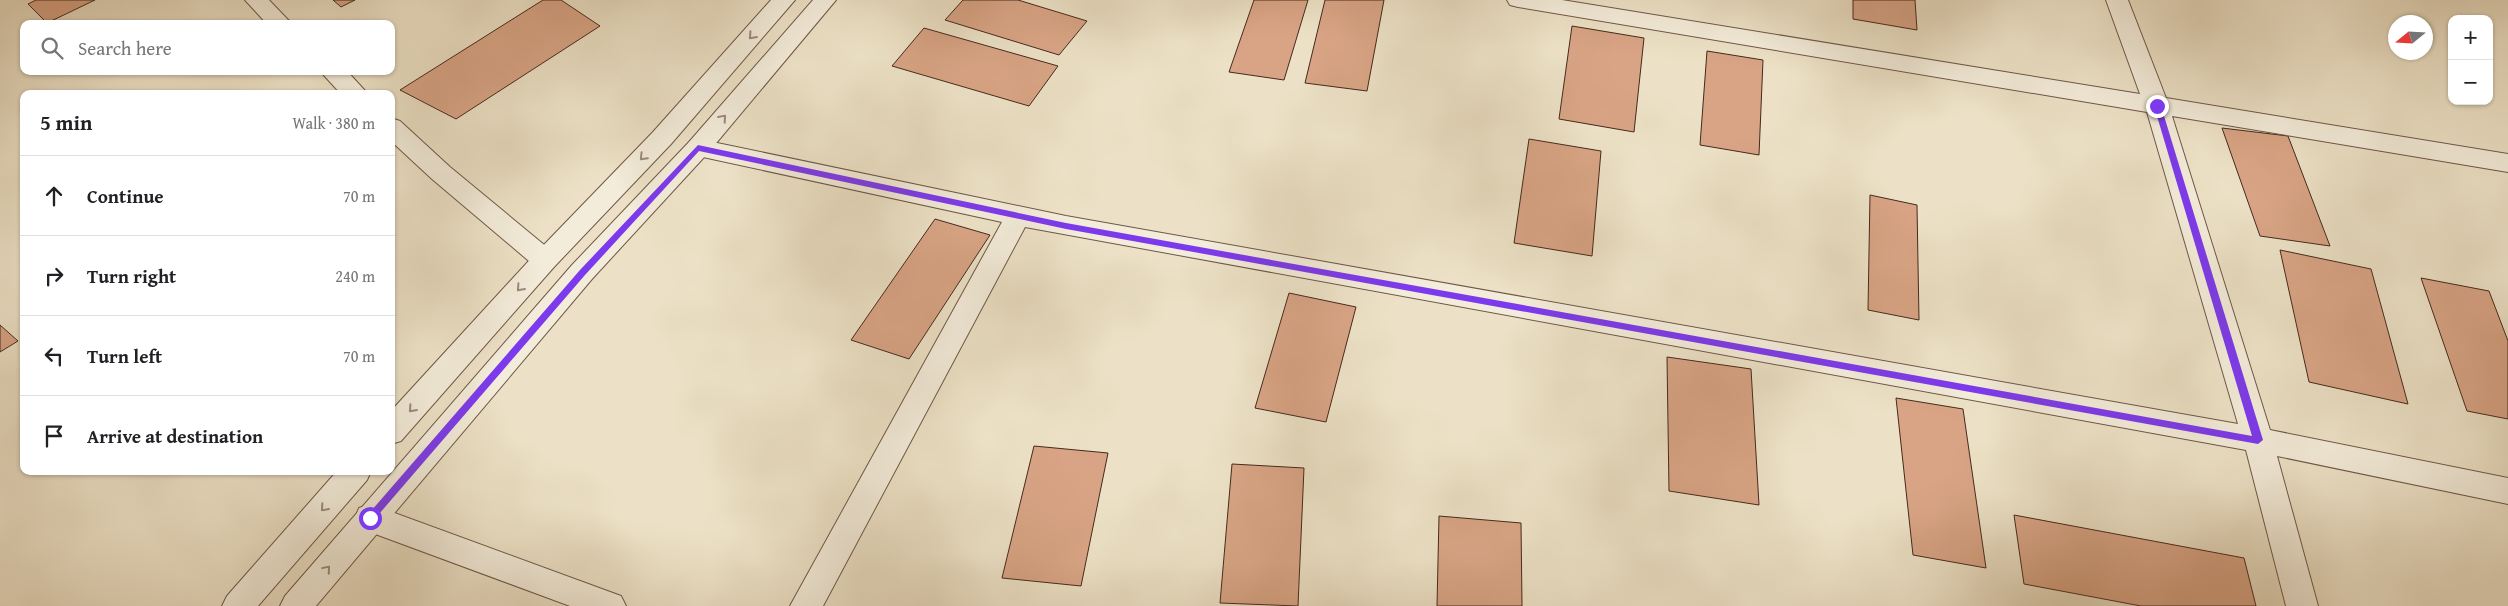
<!DOCTYPE html>
<html lang="en">
<head>
<meta charset="utf-8">
<style>
	:root { --surface:#fff; --page:#f2f2f2; --text:#202124; --muted:#757577; --line:#e0e0e0 }
	body { margin:0; font-family:"Gentium Book Plus",serif; background:var(--page); color:var(--text) }
	.controls { position:absolute; right:15px; top:15px; display:grid; overflow:hidden; border-radius:10px; box-shadow:0 1px 4px #0004 }
	.controls button { width:45px; height:45px; display:grid; place-items:center; padding:0; border:0; border-bottom:1px solid var(--line); background:var(--surface); color:var(--text); font:25px sans-serif }
	.compass { position:absolute; left:2388px; top:15px; width:45px; height:45px; border-radius:50%; background:var(--surface); box-shadow:0 1px 4px #0004; rotate:252deg }
	.stop { position:absolute; width:15px; height:15px; margin:-11px; border:4px solid #7c3aed; border-radius:50%; background:#fff }
	.stop.end { background:#7c3aed; border-color:#fff; box-shadow:0 1px 5px #0008 }
	.list { margin:0; padding:0; list-style:none }
	h2 { display:flex; justify-content:space-between; align-items:center; height:65px; margin:0; padding:0 20px; font-size:21px }
	h2 small { font-size:16px; font-weight:400; color:var(--muted) }
	.list li { display:grid; grid-template-columns:32px 1fr auto; gap:15px; align-items:center; box-sizing:border-box; height:80px; padding:0 20px; border-top:1px solid var(--line) }
	.list b { display:block; font-size:19px; white-space:nowrap }
	.list em { font-size:16px; font-style:normal; color:var(--muted) }
	.icon { flex:none; width:28px; height:28px; fill:none; stroke:currentColor; stroke-width:2; stroke-linecap:round; stroke-linejoin:round }
	.map { position:relative; flex:none; width:2508px; height:606px; overflow:hidden }
	.search { position:absolute; background:var(--surface); box-shadow:0 1px 4px #0004; left:20px; top:20px; width:375px; height:55px; display:flex; align-items:center; gap:12px; box-sizing:border-box; padding:0 18px; border-radius:10px; color:var(--muted); font-size:19px }
	.panel { position:absolute; background:var(--surface); box-shadow:0 1px 4px #0004; left:20px; top:90px; width:375px; height:385px; border-radius:10px }
	.map>svg:first-child { display:block }
	.building { fill:#d8a485; stroke:#45291d }
	.lines { fill:none; stroke-linecap:round; stroke-linejoin:round }
	.minor-casing { stroke:#6f5747; stroke-width:2 }
	.tertiary-casing { stroke:#6f5747; stroke-width:2 }
	.minor { fill:#f3ecda; fill-rule:evenodd }
	.tertiary { fill:#f3ecda; fill-rule:evenodd }
	.oneway { stroke:#9c8a7c }
	.route { fill:#7c3aed }
</style>
</head>
<body>
<div class="map">
<svg width="2508" height="606" viewBox="0 0 2508 606">
	<rect width="100%" height="100%" fill="#ece1c6"/>
	<filter id="stains"><feTurbulence type="fractalNoise" baseFrequency=".004" numOctaves="4"/><feColorMatrix values="0 0 0 0 .2 0 0 0 0 .09 0 0 0 0 .02 0 0 0 .5 -.17"/></filter>
	<radialGradient id="worn" r=".72"><stop offset=".6" stop-color="#630" stop-opacity="0"/><stop offset="1" stop-color="#630" stop-opacity=".3"/></radialGradient>
	<g class="building">
		<path d="M36,0H95L47,23L28,4Z"/>
		<path d="M333,0H355L341,7Z"/>
		<path d="M543,0H561L600,26L456,119L400,90Z"/>
		<path d="M963,0H1018L1087,21L1059,55L945,20Z"/>
		<path d="M1254,0H1308L1284,80L1229,72Z"/>
		<path d="M1325,0H1384L1367,91L1305,83Z"/>
		<path d="M1853,0H1915L1917,30L1853,19Z"/>
		<path d="M1572,26L1644,38L1634,132L1559,119Z"/>
		<path d="M924,28L1058,66L1029,106L892,66Z"/>
		<path d="M1707,51L1763,60L1759,155L1700,145Z"/>
		<path d="M2222,128L2288,136L2330,246L2260,236Z"/>
		<path d="M1529,139L1601,151L1592,256L1514,243Z"/>
		<path d="M1870,195L1917,205L1919,320L1868,310Z"/>
		<path d="M935,219L990,235L909,359L851,340Z"/>
		<path d="M2280,250L2371,269L2408,404L2309,382Z"/>
		<path d="M2421,278L2489,291L2508,341V419L2467,411Z"/>
		<path d="M1289,293L1356,307L1326,422L1255,408Z"/>
		<path d="M0,325L18,341L0,352Z"/>
		<path d="M1667,357L1751,369L1759,505L1669,491Z"/>
		<path d="M1896,398L1963,409L1986,568L1913,555Z"/>
		<path d="M1034,446L1108,453L1081,586L1002,578Z"/>
		<path d="M1232,464L1304,468L1298,606L1220,603Z"/>
		<path d="M2014,515L2244,558L2256,606H2141L2024,584Z"/>
		<path d="M1439,516L1521,523L1522,606H1437Z"/>
	</g>
	<g class="lines">
		<g class="minor-casing">
			<g id="minor">
				<path d="M245,0H269L292,24H267Z"/>
				<path d="M1507,0H1562L2140,94L2106,0H2128L2166,98L2508,154V172L2172,116L2270,430L2508,478V504L2277,456L2318,606H2286L2246,450L1025,227L823,606H790L1002,222L689,154L686,148L689,142L698,139L1066,216L2238,424L2147,112L1518,7L1510,5Z"/>
				<path d="M320,71H347L368,94H341Z"/>
				<path d="M391,118L400,121L450,167L554,253L558,260L554,267L545,270L536,267L432,179L391,141Z"/>
				<path d="M370,504L621,596L626,606H570L359,528L355,518L359,508Z"/>
			</g>
		</g>
		<g class="tertiary-casing">
			<g id="tertiary">
				<path d="M771,0H795L671,144L554,267L401,441L391,444V411L536,253L653,132Z"/>
				<path d="M813,0H836L707,154L592,279L316,606H280L285,596L572,265L689,142Z"/>
				<path d="M337,471H371L367,480L258,606H222L227,596Z"/>
			</g>
		</g>
		<use href="#minor" class="minor"/>
		<use href="#tertiary" class="tertiary"/>
	</g>
	<defs><path id="oneway-chevron" d="M-2-3.5L2.5 0L-2 3.5" fill="none" stroke-width="1.6" stroke-linecap="round" stroke-linejoin="round" transform="scale(1.25)"/></defs>
	<g class="oneway">
		<use href="#oneway-chevron" transform="translate(752 36) rotate(132)"/>
		<use href="#oneway-chevron" transform="translate(723 118) rotate(-49)"/>
		<use href="#oneway-chevron" transform="translate(643 157) rotate(134)"/>
		<use href="#oneway-chevron" transform="translate(520 288) rotate(132)"/>
		<use href="#oneway-chevron" transform="translate(412 409) rotate(132)"/>
		<use href="#oneway-chevron" transform="translate(324 508) rotate(131)"/>
		<use href="#oneway-chevron" transform="translate(327 569) rotate(-50)"/>
	</g>
	<path class="route" d="M2157,103L2161,106L2263,440L2258,444L1066,229L699,151L585,275L373,521L370,522L365,518L580,270L698,145L1066,223L2252,436L2154,106Z"/>
	<rect width="100%" height="100%" filter="url(#stains)"/>
	<rect width="100%" height="100%" fill="url(#worn)"/>
</svg>
<div class="controls">
<button>+</button>
<button>−</button>
</div>
<svg class="compass" viewBox="-18 -18 36 36"><path d="M0-13l5 13h-10z" fill="#e53935"/><path d="M0 13l5-13h-10z" fill="#757577"/></svg>
<div class="stop" style="left:370px;top:518px"></div>
<div class="stop end" style="left:2157px;top:106px"></div>
<div class="search"><svg class="icon" aria-label="search" viewBox="0 0 24 24"><circle cx="10" cy="10" r="6"/><path d="M15 15l6 6"/></svg>Search here</div>
<section class="panel">
<h2>5 min<small>Walk · 380 m</small></h2>
<ul class="list">
<li><svg class="icon" aria-label="ahead" viewBox="0 0 24 24"><path d="M12 20V5M6 11l6-6 6 6"/></svg><div><b>Continue</b></div><em>70 m</em></li>
<li><svg class="icon" aria-label="right" viewBox="0 0 24 24"><path d="M7 20v-9h11M14 6l5 5-5 5"/></svg><div><b>Turn right</b></div><em>240 m</em></li>
<li><svg class="icon" aria-label="left" viewBox="0 0 24 24"><path d="M17 20v-9H6M10 6l-5 5 5 5"/></svg><div><b>Turn left</b></div><em>70 m</em></li>
<li><svg class="icon" aria-label="arrive" viewBox="0 0 24 24"><path d="M6 21V4h12l-3 4 3 4H6"/></svg><div><b>Arrive at destination</b></div></li>
</ul>
</section>
</div>
</body>
</html>
